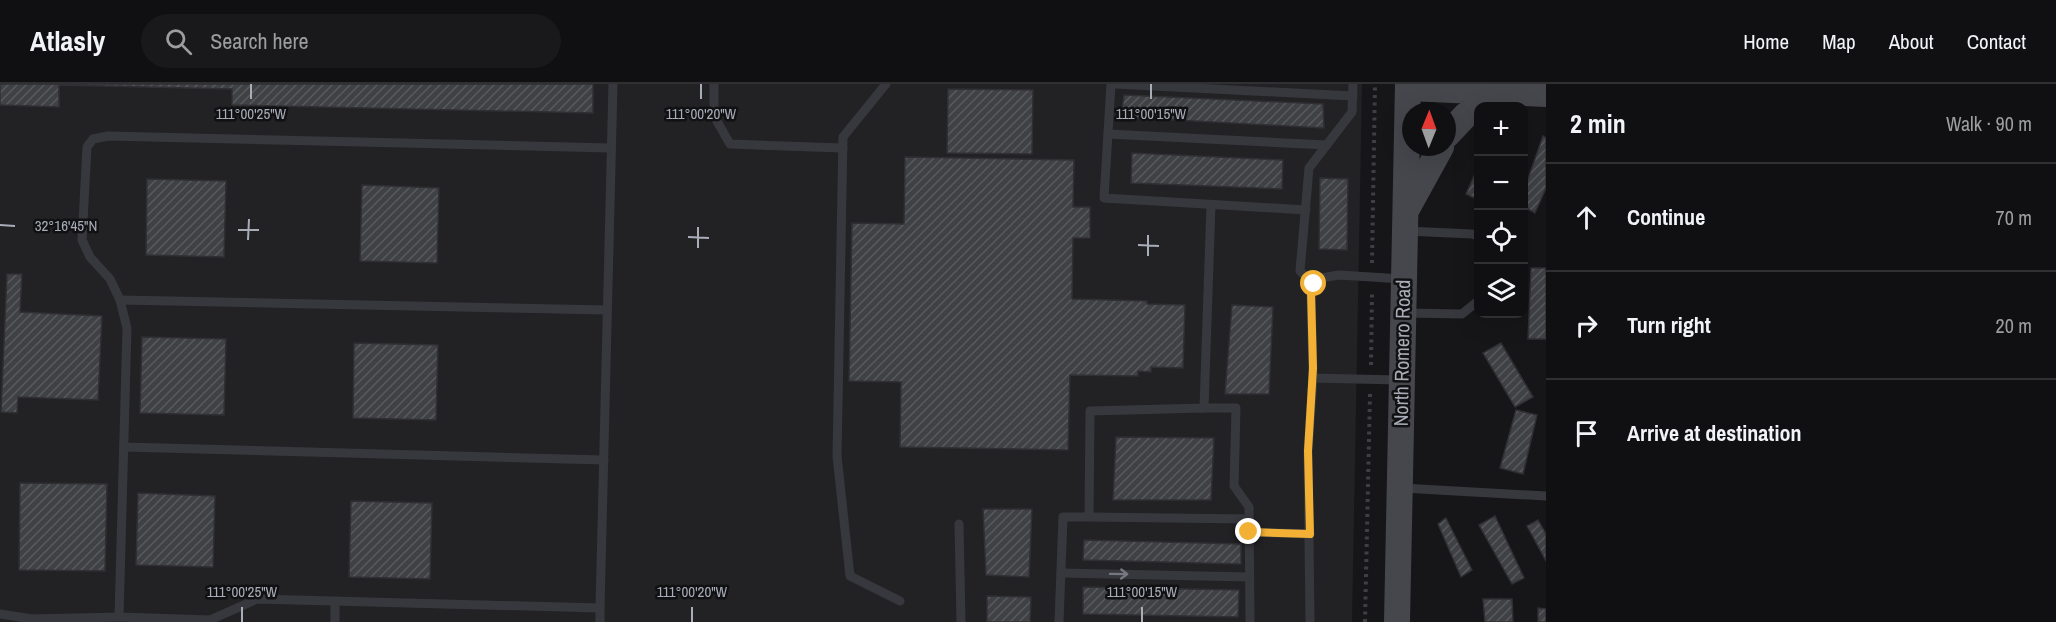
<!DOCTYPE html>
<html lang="en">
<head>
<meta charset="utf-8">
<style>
	:root { --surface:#101012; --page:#19191b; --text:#f1f3f6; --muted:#9c9d9f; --line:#303032 }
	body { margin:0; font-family:"Archivo Narrow",sans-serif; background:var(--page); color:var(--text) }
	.controls { position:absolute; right:18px; top:18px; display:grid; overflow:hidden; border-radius:12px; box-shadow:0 6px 24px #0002 }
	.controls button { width:54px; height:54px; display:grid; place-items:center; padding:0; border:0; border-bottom:2px solid var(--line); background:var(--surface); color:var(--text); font:30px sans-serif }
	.compass { position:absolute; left:1402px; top:18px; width:54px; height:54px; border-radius:50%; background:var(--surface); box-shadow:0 6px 24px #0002; rotate:1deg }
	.stop { position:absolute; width:18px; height:18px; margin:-14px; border:4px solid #f2b134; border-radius:50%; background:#fff }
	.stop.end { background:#f2b134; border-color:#fff; box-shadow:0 2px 6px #0008 }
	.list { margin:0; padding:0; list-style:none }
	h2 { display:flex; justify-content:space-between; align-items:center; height:78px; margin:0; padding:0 24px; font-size:26px }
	h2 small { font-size:20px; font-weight:400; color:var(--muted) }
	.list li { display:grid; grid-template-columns:39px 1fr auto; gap:18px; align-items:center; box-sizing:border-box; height:108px; padding:0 24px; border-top:2px solid var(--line) }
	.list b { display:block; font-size:22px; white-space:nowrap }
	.list em { font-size:20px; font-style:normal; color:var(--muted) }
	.icon { flex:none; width:33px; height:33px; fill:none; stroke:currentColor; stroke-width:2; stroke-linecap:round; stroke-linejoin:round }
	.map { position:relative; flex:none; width:1546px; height:538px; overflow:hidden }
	header { display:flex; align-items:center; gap:36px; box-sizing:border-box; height:84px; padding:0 30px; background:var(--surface); border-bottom:2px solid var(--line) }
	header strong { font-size:28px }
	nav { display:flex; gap:33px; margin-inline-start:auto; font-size:21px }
	.search { width:420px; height:54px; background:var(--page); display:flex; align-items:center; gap:15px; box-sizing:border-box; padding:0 21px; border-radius:33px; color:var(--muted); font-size:22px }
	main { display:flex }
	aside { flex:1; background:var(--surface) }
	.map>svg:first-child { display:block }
	.built { fill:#222225 }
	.building { fill:url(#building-hatch); stroke:#303034; stroke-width:1.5 }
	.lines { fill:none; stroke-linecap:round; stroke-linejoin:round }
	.path { stroke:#3d3f44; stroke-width:4; stroke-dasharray:3 4.5; stroke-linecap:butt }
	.lane { stroke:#37383d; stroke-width:9 }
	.secondary { stroke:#45474d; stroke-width:26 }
	.oneway { stroke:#757881 }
	.route { stroke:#f2b134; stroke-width:8 }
	.ticks { fill:none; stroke:#a8adb8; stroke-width:2 }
	.labels { text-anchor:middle; stroke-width:5; stroke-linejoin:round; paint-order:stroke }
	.street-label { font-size:20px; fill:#a8adb8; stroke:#111113 }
	.ticks-label { font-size:15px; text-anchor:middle; fill:#a8adb8; stroke:#111113; stroke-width:5; stroke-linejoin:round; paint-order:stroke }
</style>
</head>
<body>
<header>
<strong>Atlasly</strong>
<div class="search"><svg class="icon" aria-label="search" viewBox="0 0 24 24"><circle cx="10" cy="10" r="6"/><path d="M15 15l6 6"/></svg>Search here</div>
<nav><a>Home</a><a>Map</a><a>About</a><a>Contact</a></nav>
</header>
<main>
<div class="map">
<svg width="1546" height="538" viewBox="0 0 1546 538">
	<defs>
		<pattern id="building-hatch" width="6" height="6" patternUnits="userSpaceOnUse" patternTransform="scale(1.5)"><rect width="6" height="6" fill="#404145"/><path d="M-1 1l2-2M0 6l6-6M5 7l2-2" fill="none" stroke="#595a5e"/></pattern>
	</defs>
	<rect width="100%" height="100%" fill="#161618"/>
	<path class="built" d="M0,0H1362L1352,538H0Z"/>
	<g class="building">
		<path d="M0,0H593V29L232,21V5L59,1V23L0,21Z"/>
		<path d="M948,5L1033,6L1032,70L947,69Z"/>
		<path d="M1124,11L1323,20L1324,44L1121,33Z"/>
		<path d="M1543,52L1546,54V104L1535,129L1524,123V106Z"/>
		<path d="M1132,69L1283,76L1282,105L1131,99Z"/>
		<path d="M905,73L1074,76L1073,123H1090V154H1073L1072,215L1147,217V220L1185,221L1183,284L1151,283V288L1138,287V292L1070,291L1068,366L900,363L901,298L849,297L852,139L904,140Z"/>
		<path d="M1478,83V116L1466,110Z"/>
		<path d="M1320,94L1348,95L1347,166L1319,165Z"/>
		<path d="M147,95L226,97L224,173L146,171Z"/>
		<path d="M362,101L439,104L437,179L360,177Z"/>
		<path d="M1531,184H1546V255H1528Z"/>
		<path d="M7,190H22L20,228L102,232L98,316L18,313L17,329L1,328Z"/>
		<path d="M1232,221L1273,223L1269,310H1225Z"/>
		<path d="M142,253L226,255L224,331L140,329Z"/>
		<path d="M354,259L438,261L436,336L353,334Z"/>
		<path d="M1501,259L1533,313L1515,323L1483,269Z"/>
		<path d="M1516,326L1537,331L1523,390L1500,384Z"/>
		<path d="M1116,353L1214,354L1211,416H1113Z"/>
		<path d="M20,399L107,400L105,487L19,486Z"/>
		<path d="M138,409L215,412L213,483L136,481Z"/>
		<path d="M351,417L432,419L430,495L349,493Z"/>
		<path d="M983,425H1032L1029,493L986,491Z"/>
		<path d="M1495,432L1524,494L1512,500L1479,441Z"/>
		<path d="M1446,434L1472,486L1461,493L1438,440Z"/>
		<path d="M1538,436L1546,450V477L1527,442Z"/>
		<path d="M1084,456L1241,460V480L1083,476Z"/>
		<path d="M1083,503L1239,506L1238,533L1083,530Z"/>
		<path d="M987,512L1031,513L1030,538H987Z"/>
		<path d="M1483,515H1512L1513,538H1485Z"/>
		<path d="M1538,524L1546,525V538H1538Z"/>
	</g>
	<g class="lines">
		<g class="path">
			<path d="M1372,179L1375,0"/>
			<path d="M1371,281L1372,208"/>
			<path d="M1365,538L1370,310"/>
		</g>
		<g class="lane">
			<path d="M714,0V32L730,60L843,64"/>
			<path d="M886,0L843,53L837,372L850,492L900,517"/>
			<path d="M1111,0L1104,114L1306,126"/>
			<path d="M1115,0L1353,12"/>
			<path d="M1108,50L1327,61"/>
			<path d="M1406,147L1472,150L1478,152"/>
			<path d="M1314,200L1300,187L1309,84L1352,28L1353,0"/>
			<path d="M120,216L607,226"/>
			<path d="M1406,229L1462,230L1478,217"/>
			<path d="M1399,296L1313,294L1311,207L1315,195L1339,191L1403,195"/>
			<path d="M1201,324H1236L1234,402L1249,423L1250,538"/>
			<path d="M124,363L604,376"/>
			<path d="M1402,404L1546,412"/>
			<path d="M1089,433L1249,435"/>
			<path d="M959,440L961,538"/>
			<path d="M1249,448L1310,450"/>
			<path d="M1061,489L1249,493"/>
			<path d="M600,524L613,0"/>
			<path d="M0,530L32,535L24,538"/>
			<path d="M32,535L119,533"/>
			<path d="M335,538V517"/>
			<path d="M600,538V524L257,515L210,536L119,533L127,244L120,216L110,195L90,173L82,156L87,63L93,55L108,52L611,64"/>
			<path d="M1059,538L1063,433H1089L1090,327L1204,324L1211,121"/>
			<path d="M1310,538L1308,367L1313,294"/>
		</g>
		<g class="secondary">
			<path d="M1408,4L1546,10"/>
			<path d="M1447,51L1466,31L1478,24"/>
			<path d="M1408,123L1441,63"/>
			<path d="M1397,538L1408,0"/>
		</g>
	</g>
	<defs><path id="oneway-shaft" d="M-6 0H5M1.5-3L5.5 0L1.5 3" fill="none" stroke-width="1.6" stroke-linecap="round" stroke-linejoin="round" transform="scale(1.5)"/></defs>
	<use class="oneway" href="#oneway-shaft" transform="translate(1119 490) rotate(1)"/>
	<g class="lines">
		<path class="route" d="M1249,448L1310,450L1308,367L1313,284L1311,207L1314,200"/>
	</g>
	<path class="ticks" d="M251,15V0M701,15V0M1151,15V0M0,141L15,142M238,146H259M688,153L709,154M248,156L249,135M1138,161L1159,162M698,164V143M1148,172V151M242,538V523M692,538V523M1142,538V523"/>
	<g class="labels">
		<g class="street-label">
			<text transform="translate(1402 269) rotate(-89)" y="7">North Romero Road</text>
		</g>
	</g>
	<g class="ticks-label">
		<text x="251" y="35">111°00'25"W</text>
		<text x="701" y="35">111°00'20"W</text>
		<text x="1151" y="35">111°00'15"W</text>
		<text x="66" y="147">32°16'45"N</text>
		<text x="242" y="513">111°00'25"W</text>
		<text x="692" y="513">111°00'20"W</text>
		<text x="1142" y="513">111°00'15"W</text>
	</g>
</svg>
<div class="controls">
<button>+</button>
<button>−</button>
<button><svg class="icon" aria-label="locate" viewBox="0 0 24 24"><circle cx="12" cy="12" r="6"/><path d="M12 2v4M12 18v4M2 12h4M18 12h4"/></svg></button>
<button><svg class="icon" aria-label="layers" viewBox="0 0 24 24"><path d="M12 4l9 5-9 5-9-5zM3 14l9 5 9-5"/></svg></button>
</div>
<svg class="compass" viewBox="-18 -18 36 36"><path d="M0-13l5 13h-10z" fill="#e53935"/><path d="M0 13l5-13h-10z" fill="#9c9d9f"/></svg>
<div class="stop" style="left:1314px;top:200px"></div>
<div class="stop end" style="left:1249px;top:448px"></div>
</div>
<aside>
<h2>2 min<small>Walk · 90 m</small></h2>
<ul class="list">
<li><svg class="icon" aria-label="ahead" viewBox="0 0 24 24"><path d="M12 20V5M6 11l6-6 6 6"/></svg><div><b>Continue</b></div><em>70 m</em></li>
<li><svg class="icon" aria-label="right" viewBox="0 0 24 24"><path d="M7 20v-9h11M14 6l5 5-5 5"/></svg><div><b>Turn right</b></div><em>20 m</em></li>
<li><svg class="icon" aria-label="arrive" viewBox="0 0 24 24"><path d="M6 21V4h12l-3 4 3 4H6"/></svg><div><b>Arrive at destination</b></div></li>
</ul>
</aside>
</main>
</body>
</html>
